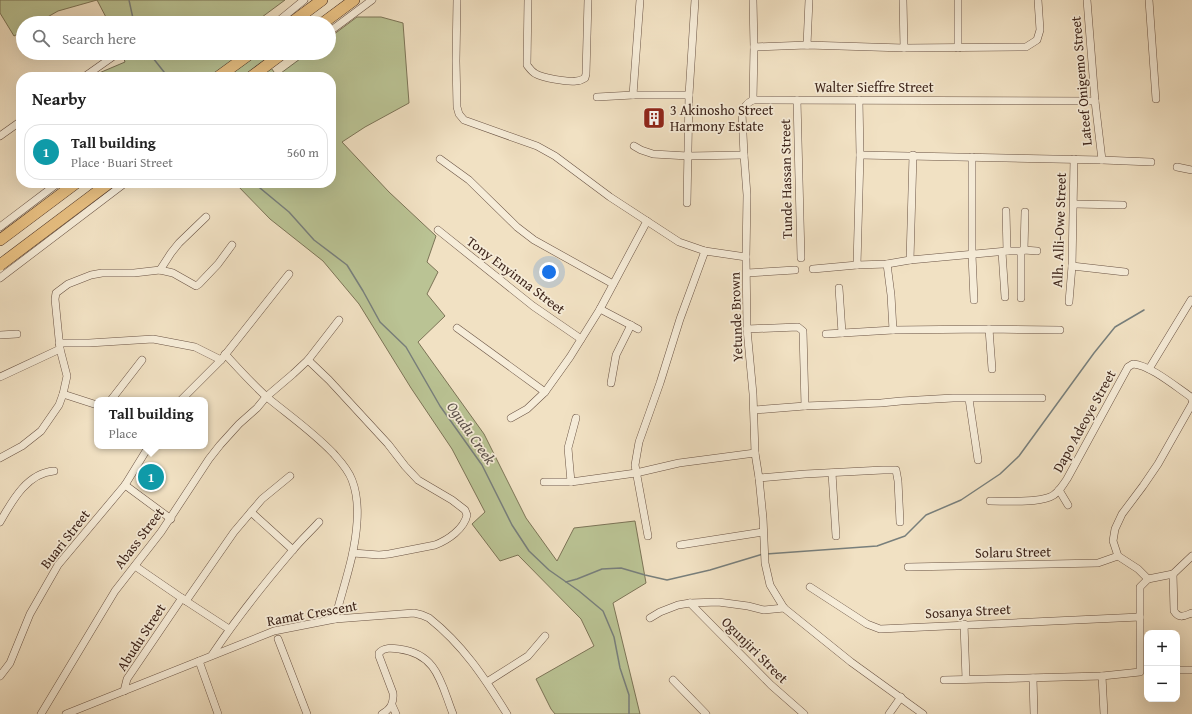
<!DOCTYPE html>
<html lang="en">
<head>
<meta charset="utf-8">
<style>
	:root { --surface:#fff; --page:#f2f2f2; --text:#222; --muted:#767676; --line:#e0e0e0; --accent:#1a73e8 }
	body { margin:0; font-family:"Gentium Book Plus",serif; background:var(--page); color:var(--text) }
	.controls { position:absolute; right:12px; bottom:12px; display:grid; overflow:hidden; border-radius:8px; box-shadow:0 4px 16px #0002 }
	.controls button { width:36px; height:36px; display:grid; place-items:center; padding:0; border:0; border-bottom:1px solid var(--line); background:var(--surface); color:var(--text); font:20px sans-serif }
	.you { position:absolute; left:549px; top:272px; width:14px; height:14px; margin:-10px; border:3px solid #fff; border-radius:50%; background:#1a73e8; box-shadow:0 0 0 6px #1a73e833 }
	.badge { display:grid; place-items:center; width:26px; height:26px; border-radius:50%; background:var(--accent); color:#fff; font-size:13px; font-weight:700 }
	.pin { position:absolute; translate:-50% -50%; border:2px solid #fff; box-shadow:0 1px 4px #0006 }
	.popup { position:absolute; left:94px; top:397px; width:114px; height:52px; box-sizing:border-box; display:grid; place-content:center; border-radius:8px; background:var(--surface); filter:drop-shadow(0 1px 3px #0005); font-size:13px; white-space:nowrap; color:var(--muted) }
	.popup b { font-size:15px; color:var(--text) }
	.popup::after { content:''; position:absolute; left:50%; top:100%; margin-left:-8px; border:8px solid transparent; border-top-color:var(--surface) }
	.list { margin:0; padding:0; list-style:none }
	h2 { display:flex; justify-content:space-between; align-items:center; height:52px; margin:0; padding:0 16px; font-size:17px }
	h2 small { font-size:13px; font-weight:400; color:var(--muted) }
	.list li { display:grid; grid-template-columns:26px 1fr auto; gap:12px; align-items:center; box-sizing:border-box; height:56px; margin:0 8px 8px; padding:0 8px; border:1px solid var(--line); border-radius:16px }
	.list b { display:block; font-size:15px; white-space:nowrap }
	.list p { margin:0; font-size:13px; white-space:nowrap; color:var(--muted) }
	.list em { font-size:13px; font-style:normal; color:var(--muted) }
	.icon { flex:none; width:22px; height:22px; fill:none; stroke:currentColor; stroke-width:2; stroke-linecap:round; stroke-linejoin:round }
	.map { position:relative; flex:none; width:1192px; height:714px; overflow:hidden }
	.search { position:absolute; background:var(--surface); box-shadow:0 4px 16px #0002; left:16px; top:16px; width:320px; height:44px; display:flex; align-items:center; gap:10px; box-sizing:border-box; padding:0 14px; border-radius:22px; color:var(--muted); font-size:15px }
	.panel { position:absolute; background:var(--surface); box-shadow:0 4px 16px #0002; left:16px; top:72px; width:320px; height:116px; border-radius:16px }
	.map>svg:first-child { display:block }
	.green { fill:#bac394; stroke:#7c7457 }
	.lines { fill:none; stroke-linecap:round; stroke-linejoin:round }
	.stream { stroke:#787f7c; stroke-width:1.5 }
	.minor-casing { stroke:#6a5344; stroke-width:8 }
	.highway-casing { stroke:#3d241a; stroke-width:12 }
	.minor { stroke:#f6ecd8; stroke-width:7 }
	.highway { stroke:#e8c082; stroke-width:11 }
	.highway-bridge-casing { stroke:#3d241a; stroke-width:12; stroke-linecap:butt }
	.highway-bridge { stroke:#e8c082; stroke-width:11 }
	.labels { text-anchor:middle; stroke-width:3.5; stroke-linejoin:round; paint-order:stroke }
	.street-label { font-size:14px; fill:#3d241a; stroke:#f6ecd8 }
	.poi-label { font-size:14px; fill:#3d241a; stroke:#f6ecd8; text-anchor:start }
	.water-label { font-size:15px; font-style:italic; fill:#5b514b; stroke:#f6ecd8 }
</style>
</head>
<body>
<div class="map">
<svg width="1192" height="714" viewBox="0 0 1192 714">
	<rect width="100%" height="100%" fill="#f1e1c3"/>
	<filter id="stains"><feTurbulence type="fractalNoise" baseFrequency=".005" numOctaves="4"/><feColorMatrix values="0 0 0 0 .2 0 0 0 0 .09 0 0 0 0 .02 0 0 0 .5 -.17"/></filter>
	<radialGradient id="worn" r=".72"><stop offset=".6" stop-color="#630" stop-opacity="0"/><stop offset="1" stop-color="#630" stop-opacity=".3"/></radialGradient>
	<g class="green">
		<path d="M0,0H97L58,11L37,23H23V31L14,36L0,13Z"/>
		<path d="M97,0H285L254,23H109Z"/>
		<path d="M357,17H381L403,23L409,103L365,127L342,142L389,192L436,236L427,262L438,272L427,294L445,316L418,342L484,434L526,518L557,561L574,528L635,521L646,583L613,603L640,714H555L551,709L536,679L594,646L581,619L518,555L500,561L472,524L485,512L452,449L411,388L359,304L323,261L270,219L235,183H331V77L92,76L125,62L122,53H260L277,76L308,53H329V38Z"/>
	</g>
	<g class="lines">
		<g class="stream">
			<path d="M129,0L134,23"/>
			<path d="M149,53L168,77"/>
			<path d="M254,183L289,212L314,240L347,265L363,291L380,322L406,347L440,406L482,465L512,525L529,551L549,570L579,591L603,611L614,637L620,668L629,695V714"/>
			<path d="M766,554L877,546L905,536L926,515L961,500L1000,474L1019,456L1094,353L1115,327L1144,310"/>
			<path d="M566,582L577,579L602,569L621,568L645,575L667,580L710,570L763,554"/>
		</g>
		<g class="minor-casing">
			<g id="minor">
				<path d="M457,0L456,61L457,107L459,114L464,120L537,146L555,156L610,197L679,242L705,251L746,257"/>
				<path d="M528,0L527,65C530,69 532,72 536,74C543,78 567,82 576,81C579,81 582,80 585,78L586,74L588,0"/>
				<path d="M753,0L754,47L753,100L1095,101"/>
				<path d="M903,0L904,48"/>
				<path d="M1087,0L1095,101L1102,160"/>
				<path d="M1149,0L1156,99"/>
				<path d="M276,23L304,0"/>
				<path d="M329,32L372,0"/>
				<path d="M807,45L809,0"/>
				<path d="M754,47L807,45L904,48L1026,47L1037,40L1040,30L1038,0"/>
				<path d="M958,48V0"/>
				<path d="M58,53H59"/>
				<path d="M286,53C292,58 295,56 302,53"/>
				<path d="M84,77L118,53"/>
				<path d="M633,95L640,0"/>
				<path d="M597,97L633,95H689"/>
				<path d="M753,100C747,103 744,106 742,113L744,155L747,195L746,257L747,329L753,394L755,453L759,478L763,518L765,563L770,585L784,608L851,662L923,714"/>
				<path d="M797,100L801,258"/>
				<path d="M0,136L21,121"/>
				<path d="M634,146L641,150L653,154L688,156L744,155"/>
				<path d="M860,155L1102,160L1151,162"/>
				<path d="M972,157V255L974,300"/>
				<path d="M440,159L469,180L517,227L534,240L613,284"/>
				<path d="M1177,167L1192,170"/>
				<path d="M687,203L689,95L695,0"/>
				<path d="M1074,204L1123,205"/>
				<path d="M1006,211L1007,251"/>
				<path d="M0,227L58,183"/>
				<path d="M438,230L533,306L581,339"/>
				<path d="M1024,250L1025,212"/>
				<path d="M1021,251L1024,250L1037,251"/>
				<path d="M1002,252L1005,297"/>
				<path d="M910,260L913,155"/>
				<path d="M887,264L891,295L893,330L989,329L1060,330"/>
				<path d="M857,265L860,155L859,100"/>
				<path d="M1072,266L1125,272"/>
				<path d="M813,269L857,265L887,264L910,260L1007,251H1021V298"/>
				<path d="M160,270L171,253L179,243L206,217"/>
				<path d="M747,273L795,270"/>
				<path d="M0,278L125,183"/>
				<path d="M839,288L842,333"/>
				<path d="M1069,302L1072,266L1074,159"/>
				<path d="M600,309L638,329"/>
				<path d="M457,328L545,392"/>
				<path d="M747,329L798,327L803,331L805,406"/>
				<path d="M989,329L992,369"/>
				<path d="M826,334L893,330"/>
				<path d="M0,335L17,334"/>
				<path d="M59,343H89L153,339L195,347L221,360"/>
				<path d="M225,354C238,368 254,386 268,398C290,416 313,432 333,453C340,461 348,469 352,480C357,493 358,508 357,522C355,556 343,587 335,619"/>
				<path d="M308,360L329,380L388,444L405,466L418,480L452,500L465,510L467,515C464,529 448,540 435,545L389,554L379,555L353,553"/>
				<path d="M1149,369L1191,300"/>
				<path d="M0,377L60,349"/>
				<path d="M611,383L616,355L631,325"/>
				<path d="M63,394L97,405"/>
				<path d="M969,399L978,460"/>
				<path d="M111,400L142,360"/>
				<path d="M181,400L221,360L289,274"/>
				<path d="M754,410L805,406L881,403L901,401L953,398H1042"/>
				<path d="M511,418L527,409L545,392L570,357L600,309L647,221"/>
				<path d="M0,458L22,446L41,431L59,405L63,394L67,376L60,349L55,299L56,293L68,284L91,275L102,273H134L160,270L173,273L196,286L199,284L218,264L232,245"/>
				<path d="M832,473L836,536"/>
				<path d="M759,478L805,474L883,470H896L898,481L900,522"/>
				<path d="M544,482H571L636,473L679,463L755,453"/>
				<path d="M571,482L568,448L576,418"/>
				<path d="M125,485L171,519"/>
				<path d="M1059,490L1068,505"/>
				<path d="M990,501C1007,501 1035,503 1050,497C1058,494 1062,486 1067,479L1128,367L1133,364C1150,365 1176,387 1191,397L1192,400"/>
				<path d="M251,512L293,550"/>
				<path d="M0,522C12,501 27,473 54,471"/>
				<path d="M648,536L635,465L639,442L660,383L680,319L705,251"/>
				<path d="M680,545L763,532"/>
				<path d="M135,566L186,601L229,629"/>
				<path d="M908,567L1098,563L1118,556"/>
				<path d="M1173,574L1174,611C1179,619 1184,616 1192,613"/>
				<path d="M1148,579L1138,569L1118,556L1113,541L1115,529L1122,514L1143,486L1158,464L1192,404"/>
				<path d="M810,587L867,624L880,629L1140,617"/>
				<path d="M186,601L234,532L262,499L290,476"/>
				<path d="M690,603L771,685L804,714"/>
				<path d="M650,618L660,612L678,605L690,603L718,602L748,606L764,610L784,608"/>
				<path d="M964,624L966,679"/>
				<path d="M278,639L307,714"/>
				<path d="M212,655C236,619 263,585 292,551C300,541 310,532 319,522"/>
				<path d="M199,661L218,714"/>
				<path d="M1177,670H1192"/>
				<path d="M0,676L10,663L30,614L58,565L125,485L149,446"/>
				<path d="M1033,678L1034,714"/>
				<path d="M673,680L706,714"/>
				<path d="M944,680L1102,676"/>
				<path d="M487,682L528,656L545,636"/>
				<path d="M124,691L127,679L182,598"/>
				<path d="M392,705L396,714"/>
				<path d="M41,714L115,591L161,532L209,459L220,445L239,424L257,408L266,397L293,374L308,360L339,320"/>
				<path d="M66,714L274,631L335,619L414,613L422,615L429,618C463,645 484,677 507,714"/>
				<path d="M382,714C391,709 394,703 393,693L379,656V653C384,647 392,648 399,649C438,654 441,684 453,714"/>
				<path d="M889,714L901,697"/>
				<path d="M1104,714L1102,676L1140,672V587L1148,579L1173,574L1192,556"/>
			</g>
		</g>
		<g class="highway-casing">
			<g id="highway">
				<path d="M291,23L322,0"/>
				<path d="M323,23L354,0"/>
				<path d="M218,77L251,53"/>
				<path d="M251,77L283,53"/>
				<path d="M0,240L76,183"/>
			</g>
		</g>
		<use href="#minor" class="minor"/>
		<use href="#highway" class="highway"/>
		<g class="highway-bridge-casing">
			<path id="highway-bridge" d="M0,265L109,183"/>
		</g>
		<use href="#highway-bridge" class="highway-bridge"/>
	</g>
	<defs>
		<g id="building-square" transform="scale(1.15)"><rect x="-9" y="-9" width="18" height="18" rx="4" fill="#8f2418" stroke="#f6ecd8"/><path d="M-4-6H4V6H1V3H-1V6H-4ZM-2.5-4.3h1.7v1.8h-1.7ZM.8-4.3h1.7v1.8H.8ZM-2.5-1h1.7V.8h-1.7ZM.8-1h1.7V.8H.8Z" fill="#fff"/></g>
	</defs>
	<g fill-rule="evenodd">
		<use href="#building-square" x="654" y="118"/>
	</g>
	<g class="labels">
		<g class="street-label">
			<text transform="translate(1081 81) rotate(-95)" y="5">Lateef Onigemo Street</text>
			<text x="874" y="92">Walter Sieffre Street</text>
			<text transform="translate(786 179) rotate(-91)" y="5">Tunde Hassan Street</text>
			<text transform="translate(1059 230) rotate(-88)" y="5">Alh. Alli-Owe Street</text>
			<text transform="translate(516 275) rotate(37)" y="5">Tony Enyinna Street</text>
			<text transform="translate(736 317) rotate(-92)" y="5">Yetunde Brown</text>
			<text transform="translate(1084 421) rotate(-61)" y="5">Dapo Adeoye Street</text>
			<text transform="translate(139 538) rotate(-53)" y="5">Abass Street</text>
			<text transform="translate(65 539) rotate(-52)" y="5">Buari Street</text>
			<text transform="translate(1013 552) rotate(-1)" y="5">Solaru Street</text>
			<text transform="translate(968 611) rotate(-3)" y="5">Sosanya Street</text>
			<text transform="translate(312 613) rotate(-10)" y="5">Ramat Crescent</text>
			<text transform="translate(141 637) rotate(-57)" y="5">Abudu Street</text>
			<text transform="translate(755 650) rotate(45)" y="5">Ogunjiri Street</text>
		</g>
		<g class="poi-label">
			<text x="670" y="115">3 Akinosho Street<tspan x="670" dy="16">Harmony Estate</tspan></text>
		</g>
		<g class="water-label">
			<text transform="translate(471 433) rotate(55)" y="5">Ogudu Creek</text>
		</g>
	</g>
	<rect width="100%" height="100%" filter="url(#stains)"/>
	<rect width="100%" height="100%" fill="url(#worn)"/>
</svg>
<div class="controls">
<button>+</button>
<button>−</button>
</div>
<div class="you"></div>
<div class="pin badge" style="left:151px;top:477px;background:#0f9aa8">1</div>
<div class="popup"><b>Tall building</b>Place</div>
<div class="search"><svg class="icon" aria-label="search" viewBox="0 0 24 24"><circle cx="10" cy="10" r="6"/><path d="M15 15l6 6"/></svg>Search here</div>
<section class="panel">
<h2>Nearby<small></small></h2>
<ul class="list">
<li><span class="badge" style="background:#0f9aa8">1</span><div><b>Tall building</b><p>Place · Buari Street</p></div><em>560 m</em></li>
</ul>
</section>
</div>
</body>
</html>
